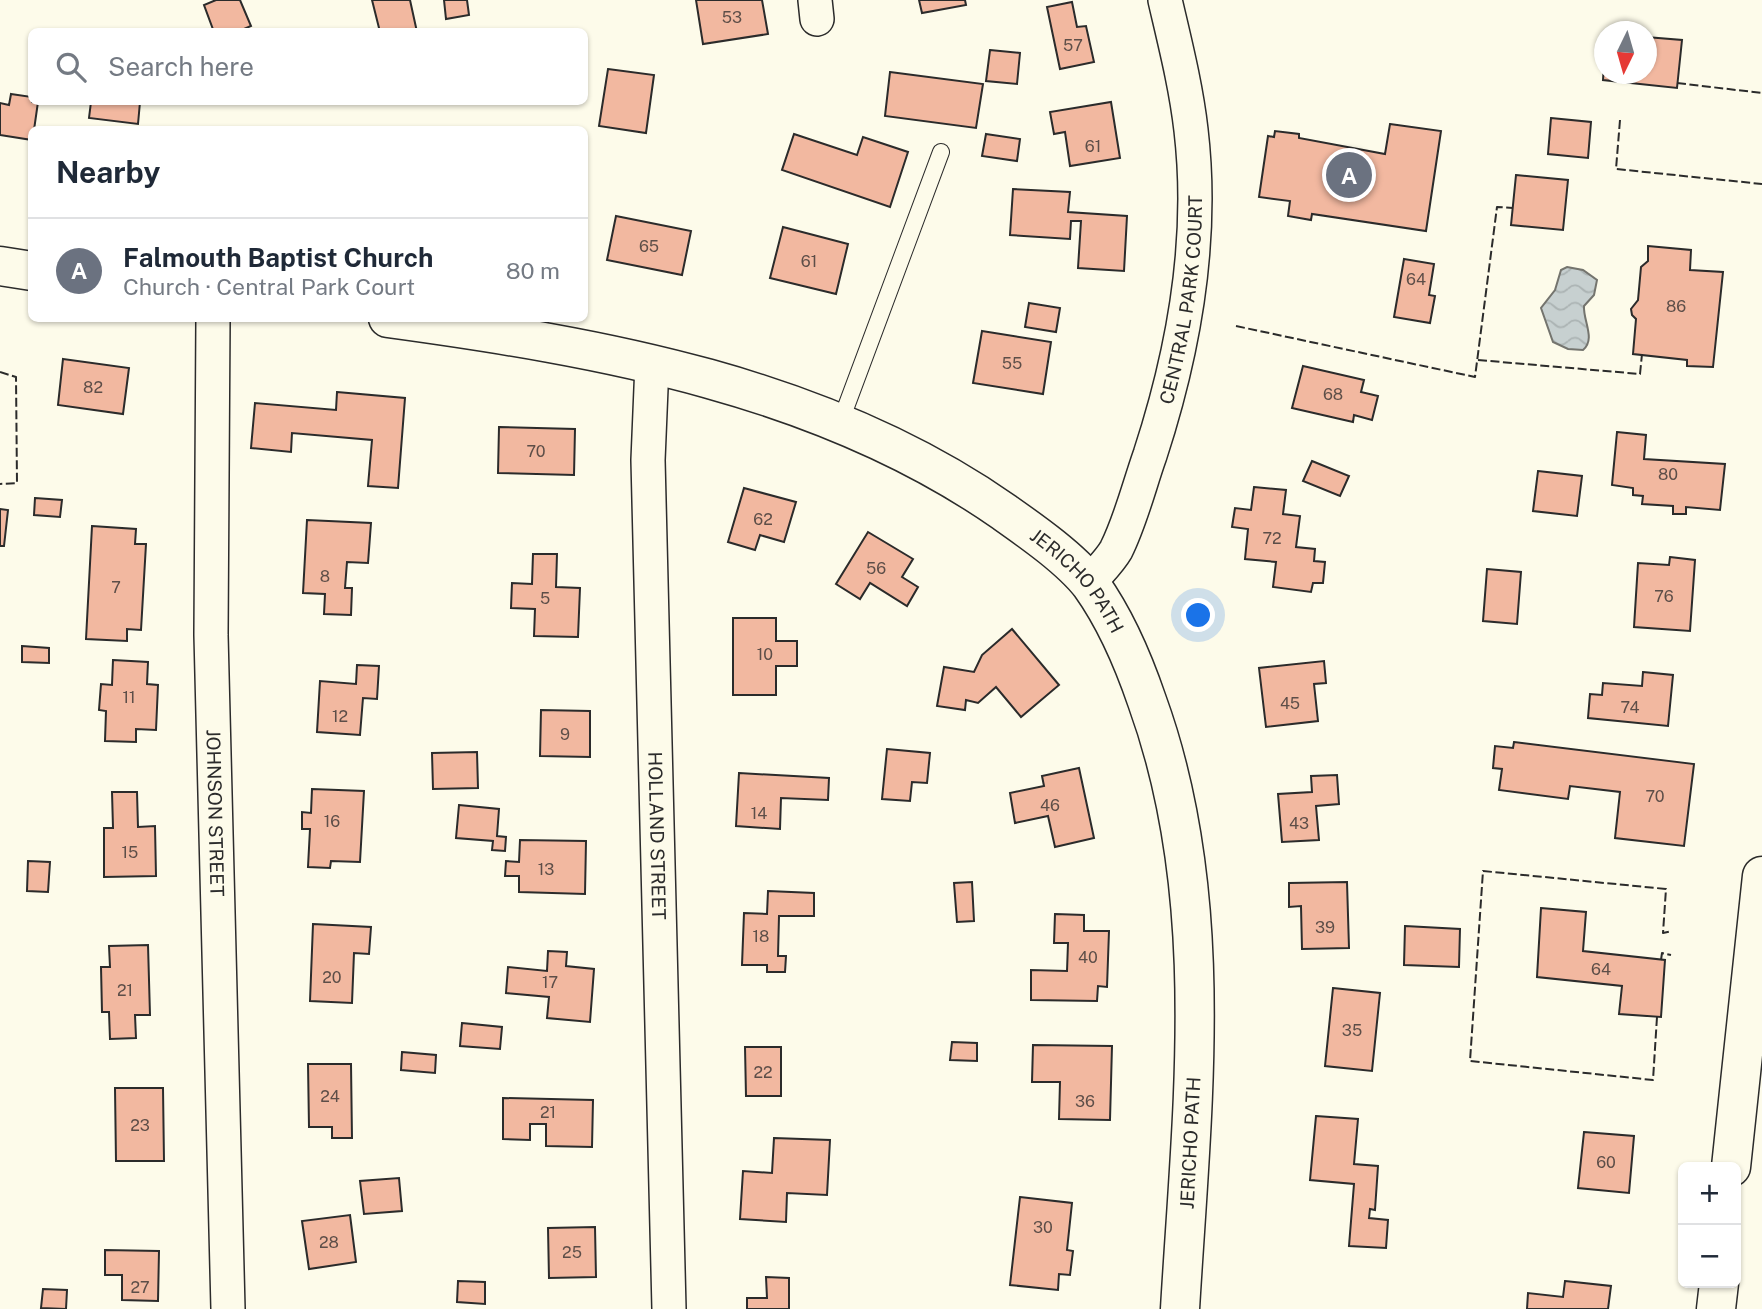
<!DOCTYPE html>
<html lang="en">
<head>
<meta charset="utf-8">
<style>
	:root { --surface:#fff; --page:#f2f2f3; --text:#1f2937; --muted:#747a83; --line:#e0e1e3; --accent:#ea580c }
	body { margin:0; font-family:"Public Sans",sans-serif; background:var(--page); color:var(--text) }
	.controls { position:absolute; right:21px; bottom:21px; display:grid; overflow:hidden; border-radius:10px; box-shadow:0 2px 5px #0004 }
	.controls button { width:63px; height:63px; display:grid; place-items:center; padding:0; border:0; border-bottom:2px solid var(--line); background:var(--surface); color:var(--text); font:35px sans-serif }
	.compass { position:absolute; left:1594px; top:21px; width:63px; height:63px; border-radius:50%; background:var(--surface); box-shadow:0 2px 5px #0004; rotate:185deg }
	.you { position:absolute; left:1199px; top:616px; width:24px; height:24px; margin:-18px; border:5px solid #fff; border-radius:50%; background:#1a73e8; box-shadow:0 0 0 10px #1a73e833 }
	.badge { display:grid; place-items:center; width:46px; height:46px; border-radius:50%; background:var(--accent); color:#fff; font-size:23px; font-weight:700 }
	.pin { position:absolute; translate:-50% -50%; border:4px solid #fff; box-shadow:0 2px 7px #0006 }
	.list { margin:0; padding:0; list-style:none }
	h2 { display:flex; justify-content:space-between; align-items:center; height:91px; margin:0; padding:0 28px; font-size:30px }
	h2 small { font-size:23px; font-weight:400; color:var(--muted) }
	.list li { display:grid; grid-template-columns:46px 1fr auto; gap:21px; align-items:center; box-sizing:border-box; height:105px; padding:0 28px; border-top:2px solid var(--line) }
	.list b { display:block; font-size:26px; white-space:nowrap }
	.list p { margin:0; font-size:23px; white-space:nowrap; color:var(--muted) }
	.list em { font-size:23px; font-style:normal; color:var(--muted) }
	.icon { flex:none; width:38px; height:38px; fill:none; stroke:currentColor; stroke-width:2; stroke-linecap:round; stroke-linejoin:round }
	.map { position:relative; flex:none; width:1762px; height:1309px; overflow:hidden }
	.search { position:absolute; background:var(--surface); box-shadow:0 2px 5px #0004; left:28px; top:28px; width:560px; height:77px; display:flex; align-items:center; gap:18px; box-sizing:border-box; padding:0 24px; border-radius:10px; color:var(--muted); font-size:26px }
	.panel { position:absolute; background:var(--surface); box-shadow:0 2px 5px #0004; left:28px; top:126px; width:560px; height:196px; border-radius:10px }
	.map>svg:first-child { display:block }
	.water { fill:url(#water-waves); stroke:#74746e; stroke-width:2 }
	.building { fill:#f2b8a0; stroke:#2b2b2b; stroke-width:2 }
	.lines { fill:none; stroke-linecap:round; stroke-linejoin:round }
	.lane-casing { stroke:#2b2b2b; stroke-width:18 }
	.street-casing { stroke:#2b2b2b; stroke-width:36 }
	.secondary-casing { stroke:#2b2b2b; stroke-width:41 }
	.lane { stroke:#fdfbea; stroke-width:16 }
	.street { stroke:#fdfbea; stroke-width:33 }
	.secondary { stroke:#fdfbea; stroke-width:38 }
	.fence { stroke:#2b2b2b; stroke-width:2; stroke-dasharray:9 3.5; stroke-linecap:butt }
	.labels { text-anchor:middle; stroke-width:5; stroke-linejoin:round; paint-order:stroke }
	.number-label { font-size:16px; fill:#5d4e48 }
	.street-label { font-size:19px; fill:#2b2b2b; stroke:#fdfbea }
</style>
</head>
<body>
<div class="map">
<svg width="1762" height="1309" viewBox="0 0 1762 1309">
	<defs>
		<pattern id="water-waves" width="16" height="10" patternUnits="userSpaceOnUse" patternTransform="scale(1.75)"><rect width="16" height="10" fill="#c7d0d0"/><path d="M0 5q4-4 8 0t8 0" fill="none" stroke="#abb3b3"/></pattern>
	</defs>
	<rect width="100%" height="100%" fill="#fdfbea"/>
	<path class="water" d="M1567,267L1583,270L1597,280L1594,295L1584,306C1583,321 1596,339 1583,350L1568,349L1553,342L1541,308L1555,290L1561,270Z"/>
	<g class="building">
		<path d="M216,0H240L251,26L237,32H214L204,5Z"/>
		<path d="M372,0H410L417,32H380Z"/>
		<path d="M444,0H467L469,15L446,19Z"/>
		<path d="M696,0H762L768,34L703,44Z"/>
		<path d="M919,0H965L966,5L922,13Z"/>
		<path d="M1072,2L1077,27L1086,26L1094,62L1060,69L1047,7Z"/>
		<path d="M1646,37L1682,40L1677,88L1603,80L1604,64V74H1646Z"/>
		<path d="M990,50L1020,53L1017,84L986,81Z"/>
		<path d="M608,69L654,75L646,133L599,126Z"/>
		<path d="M890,72L983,84L976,128L885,116Z"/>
		<path d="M11,94L32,97V102H38L34,130H32V140L0,135V103L9,105Z"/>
		<path d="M91,102H140L138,124L89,118Z"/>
		<path d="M1111,102L1120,158L1070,166L1065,132L1054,134L1050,112Z"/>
		<path d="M1551,118L1591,122L1588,158L1548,154Z"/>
		<path d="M1390,124L1441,131L1426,231L1312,214L1311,220L1288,216L1290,201L1259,197L1268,136L1274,137L1275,131L1299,134V138L1385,154Z"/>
		<path d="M794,134L857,155L863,137L908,152L890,207L782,170Z"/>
		<path d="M986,134L1020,139L1017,161L982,156Z"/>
		<path d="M1516,175L1568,180L1563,230L1511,225Z"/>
		<path d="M1013,189L1070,192L1068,212L1127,216L1124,271L1078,268L1081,221H1071L1070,239L1010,235Z"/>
		<path d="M616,216L691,231L682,275L607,260Z"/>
		<path d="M783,227L848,244L836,294L770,278Z"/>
		<path d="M1648,246L1691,250L1690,270L1723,272L1713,367L1687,366V360L1633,354L1636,319L1632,315L1631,309L1638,300L1641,267L1648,261Z"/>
		<path d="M1404,259L1434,264L1429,295L1435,296L1430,323L1394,317Z"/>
		<path d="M1029,303L1060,308L1056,332L1025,327Z"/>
		<path d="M982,331L1051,342L1043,394L973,383Z"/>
		<path d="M63,359L129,368L123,414L58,405Z"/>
		<path d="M1303,366L1364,380L1361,392L1378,396L1372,420L1354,415L1353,422L1292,408Z"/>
		<path d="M337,392L405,398L398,488L368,486L372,440L292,433L291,452L251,448L255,403L336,410Z"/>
		<path d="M499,427L575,429L574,475L498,473Z"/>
		<path d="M1617,432L1646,435L1644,459L1725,464L1720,510L1686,507V514H1673V506L1642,504L1643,496L1633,495V488L1612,485Z"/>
		<path d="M1312,461L1349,476L1340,496L1303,481Z"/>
		<path d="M1538,471L1582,476L1577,516L1533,511Z"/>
		<path d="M1254,487L1286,490L1283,514L1300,516L1296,547L1315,549L1314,561L1325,562L1323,583H1313L1311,592L1273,587L1276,562L1245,559L1248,529L1232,527L1235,508L1251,510Z"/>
		<path d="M744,488L796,502L784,542L760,535L755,550L728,542Z"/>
		<path d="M35,498L62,500L60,517L34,515Z"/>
		<path d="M0,509L8,510L4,546H0Z"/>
		<path d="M307,520L371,523L368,563L347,562L345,588H352L351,615L324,614L325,594L303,593Z"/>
		<path d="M92,526L136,529L135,544H146L141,630L127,629V641L86,639Z"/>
		<path d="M868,532L913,559L902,577L918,587L907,606L870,583L860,599L836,584Z"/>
		<path d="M533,554H557L556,587L580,588L578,637L534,636L535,609L511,608L512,583L532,584Z"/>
		<path d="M1670,557L1695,560L1690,631L1634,627L1638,563L1669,565Z"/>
		<path d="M1487,569L1521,572L1517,624L1483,621Z"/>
		<path d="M733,618H776V641H797V666H776V695H733Z"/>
		<path d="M1012,629L1059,685L1021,717L996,687L978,703L966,700L965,710L937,706L944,667L974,672L982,655Z"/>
		<path d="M22,646L49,648V663L22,662Z"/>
		<path d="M113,660L148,662L147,684L158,685L156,730L136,729V742L105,741L106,711L99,710L101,684L112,685Z"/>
		<path d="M1324,661L1326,683L1314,684L1318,721L1266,727L1259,668Z"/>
		<path d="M357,665L379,666L377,699L363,698L360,735L317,732L320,681L356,684Z"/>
		<path d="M1643,672L1673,675L1668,726L1588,718L1590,694L1602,695L1603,683L1642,686Z"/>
		<path d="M541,710L590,711V757L540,756Z"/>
		<path d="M1514,742L1694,764L1684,846L1615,838L1620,792L1570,786L1568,799L1499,790L1502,769L1493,768L1495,746L1513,748Z"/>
		<path d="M887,749L930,753L927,783L912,782L910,801L882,799Z"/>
		<path d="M477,752L478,788L433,789L432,753Z"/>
		<path d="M1079,768L1094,838L1055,847L1048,816L1015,823L1010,793L1044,786L1042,776Z"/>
		<path d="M739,773L829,778L828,800L781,798L780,829L736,826Z"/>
		<path d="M1337,775L1339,804L1316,806L1319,840L1282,842L1278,794L1312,792L1311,776Z"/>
		<path d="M312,789L364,791L360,862L331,861L330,868L308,867L310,829H302V812L311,813Z"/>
		<path d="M112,792H137L138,827L155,826L156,876L104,877V828H113Z"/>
		<path d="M459,805L499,809L497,836L506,837L505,851L492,850L493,841L456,838Z"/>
		<path d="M520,840L586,841L585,894L519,892V876H505L506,861L519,862Z"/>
		<path d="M28,861L50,862L48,892L27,891Z"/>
		<path d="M972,882L974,921L957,922L954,883Z"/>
		<path d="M1347,882L1349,948L1302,949L1301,906L1289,907V883Z"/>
		<path d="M768,891L814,893V916H779L778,956H786L785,972H767V965H742L744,913L767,914Z"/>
		<path d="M1541,908L1586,912L1583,951L1665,960L1661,1017L1619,1014L1622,986L1537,977Z"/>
		<path d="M1055,914L1084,915V931H1109L1107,987L1098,986L1097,1001L1031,1000V970L1067,971L1068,943H1054Z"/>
		<path d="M313,924L371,927L369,954L354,953L352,1003L310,1001Z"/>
		<path d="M1405,926L1460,929L1459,967L1404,965Z"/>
		<path d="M148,945L150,1015H135L136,1038L110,1039L109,1012H102L101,967H110L109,946Z"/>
		<path d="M548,951L567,952L566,966L594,969L590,1022L547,1018L549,997L506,993L508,967L547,971Z"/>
		<path d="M1333,988L1380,993L1372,1071L1325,1066Z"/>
		<path d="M462,1023L502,1027L500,1049L460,1046Z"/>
		<path d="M952,1042L977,1043V1061L950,1060Z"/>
		<path d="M1033,1045L1112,1046L1110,1120L1059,1119L1060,1082H1032Z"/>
		<path d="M745,1047H781V1096H746Z"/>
		<path d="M402,1052L436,1055L435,1073L401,1070Z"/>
		<path d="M308,1064H351L352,1138H332V1127H309Z"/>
		<path d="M115,1088H163L164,1161H116Z"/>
		<path d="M503,1098L593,1100L592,1147L546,1146V1124H530V1140L503,1139Z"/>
		<path d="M1316,1116L1358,1119L1354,1164L1378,1166L1375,1210L1370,1209L1369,1218L1388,1220L1386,1248L1349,1246L1354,1184L1310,1180Z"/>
		<path d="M1584,1132L1634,1136L1629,1193L1578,1188Z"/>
		<path d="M774,1138L830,1140L827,1195L787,1193L786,1222L740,1219L743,1171L772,1173Z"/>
		<path d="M399,1178L402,1211L364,1214L360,1181Z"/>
		<path d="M1020,1197L1072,1203L1067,1250L1073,1251L1070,1275L1059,1274L1058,1290L1010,1285Z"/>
		<path d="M350,1215L356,1262L309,1269L302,1221Z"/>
		<path d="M595,1227L596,1277L549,1278L548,1228Z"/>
		<path d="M105,1250L159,1251L158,1301L122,1300V1275H105Z"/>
		<path d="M766,1277L789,1278V1309H747V1298H767Z"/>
		<path d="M458,1281L485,1282V1304L457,1302Z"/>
		<path d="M1565,1281L1611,1286L1608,1309H1527L1528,1293L1563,1297Z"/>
		<path d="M43,1289L67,1290L66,1309L41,1308Z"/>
	</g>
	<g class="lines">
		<g class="lane-casing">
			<path id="lane" d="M840,423L941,152"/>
		</g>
		<g class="street-casing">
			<g id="street">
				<path d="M815,0L817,19"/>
				<path id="s1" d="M213,318L211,635L228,1309"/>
				<path id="s2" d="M652,364L648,460L669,1309"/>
				<path id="s3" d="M1089,583C1098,572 1109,562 1116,550C1131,520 1139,486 1150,455C1184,351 1204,240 1191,130C1186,86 1175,43 1165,0"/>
			</g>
		</g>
		<g class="secondary-casing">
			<g id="secondary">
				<path d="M0,266L32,271"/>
				<path id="s4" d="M388,318C601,347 824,386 1004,512C1031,531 1071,559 1091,585C1116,620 1133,660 1147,701C1218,896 1192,1106 1180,1309"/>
				<path d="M1731,1167L1762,876"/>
				<path d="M1716,1309L1719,1283"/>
			</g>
		</g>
		<use href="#lane" class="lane"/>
		<use href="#street" class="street"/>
		<use href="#secondary" class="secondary"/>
		<g class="fence">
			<path d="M1677,83L1762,93"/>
			<path d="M1620,120L1616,169L1762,184"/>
			<path d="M1236,326L1475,377L1497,207L1513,208"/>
			<path d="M1478,360L1640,374L1642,354"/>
			<path d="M0,372L16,377L17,483L0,484"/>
			<path d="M1661,960L1662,953L1671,955"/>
			<path d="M1657,1017L1653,1080L1470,1061L1483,871L1666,889L1663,933L1672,931"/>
		</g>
	</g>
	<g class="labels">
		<g class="number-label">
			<text x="732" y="23">53</text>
			<text x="1073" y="51">57</text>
			<text x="1093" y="152">61</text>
			<text x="649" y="252">65</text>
			<text x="809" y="267">61</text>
			<text x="1416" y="285">64</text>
			<text x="1676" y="312">86</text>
			<text x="1012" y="369">55</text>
			<text x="93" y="393">82</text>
			<text x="1333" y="400">68</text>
			<text x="536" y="457">70</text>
			<text x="1668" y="480">80</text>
			<text x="763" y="525">62</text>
			<text x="1272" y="544">72</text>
			<text x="876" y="574">56</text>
			<text x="325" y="582">8</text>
			<text x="116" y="593">7</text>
			<text x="1664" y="602">76</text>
			<text x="545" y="604">5</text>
			<text x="765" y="660">10</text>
			<text x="129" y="703">11</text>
			<text x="1290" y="709">45</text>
			<text x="1630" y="713">74</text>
			<text x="340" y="722">12</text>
			<text x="565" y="740">9</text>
			<text x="1655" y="802">70</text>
			<text x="1050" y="811">46</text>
			<text x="759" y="819">14</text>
			<text x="332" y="827">16</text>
			<text x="1299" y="829">43</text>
			<text x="130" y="858">15</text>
			<text x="546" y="875">13</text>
			<text x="1325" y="933">39</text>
			<text x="761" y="942">18</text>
			<text x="1088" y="963">40</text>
			<text x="1601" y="975">64</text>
			<text x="332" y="983">20</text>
			<text x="550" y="988">17</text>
			<text x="125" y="996">21</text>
			<text x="1352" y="1036">35</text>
			<text x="763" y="1078">22</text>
			<text x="330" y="1102">24</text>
			<text x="1085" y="1107">36</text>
			<text x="548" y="1118">21</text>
			<text x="140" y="1131">23</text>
			<text x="1606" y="1168">60</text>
			<text x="1043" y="1233">30</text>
			<text x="329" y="1248">28</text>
			<text x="572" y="1258">25</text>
			<text x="140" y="1293">27</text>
		</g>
		<g class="street-label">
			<text dy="7" stroke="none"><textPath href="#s3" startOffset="303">CENTRAL PARK COURT</textPath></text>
			<text dy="7" stroke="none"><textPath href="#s4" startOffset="754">JERICHO PATH</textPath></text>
			<text dy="7" stroke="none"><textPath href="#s1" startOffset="495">JOHNSON STREET</textPath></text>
			<text dy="7" stroke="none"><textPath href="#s2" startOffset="472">HOLLAND STREET</textPath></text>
			<text transform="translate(1190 1143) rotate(-87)" y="7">JERICHO PATH</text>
		</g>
	</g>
</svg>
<div class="controls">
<button>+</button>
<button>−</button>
</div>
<svg class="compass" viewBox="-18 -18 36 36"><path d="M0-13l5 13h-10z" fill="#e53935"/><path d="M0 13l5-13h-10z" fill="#747a83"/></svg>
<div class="you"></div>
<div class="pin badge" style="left:1349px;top:175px;background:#6b7280">A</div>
<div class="search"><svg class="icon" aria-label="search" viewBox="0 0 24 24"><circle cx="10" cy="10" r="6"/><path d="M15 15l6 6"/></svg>Search here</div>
<section class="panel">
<h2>Nearby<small></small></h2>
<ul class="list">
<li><span class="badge" style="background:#6b7280">A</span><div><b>Falmouth Baptist Church</b><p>Church · Central Park Court</p></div><em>80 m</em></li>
</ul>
</section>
</div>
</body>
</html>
